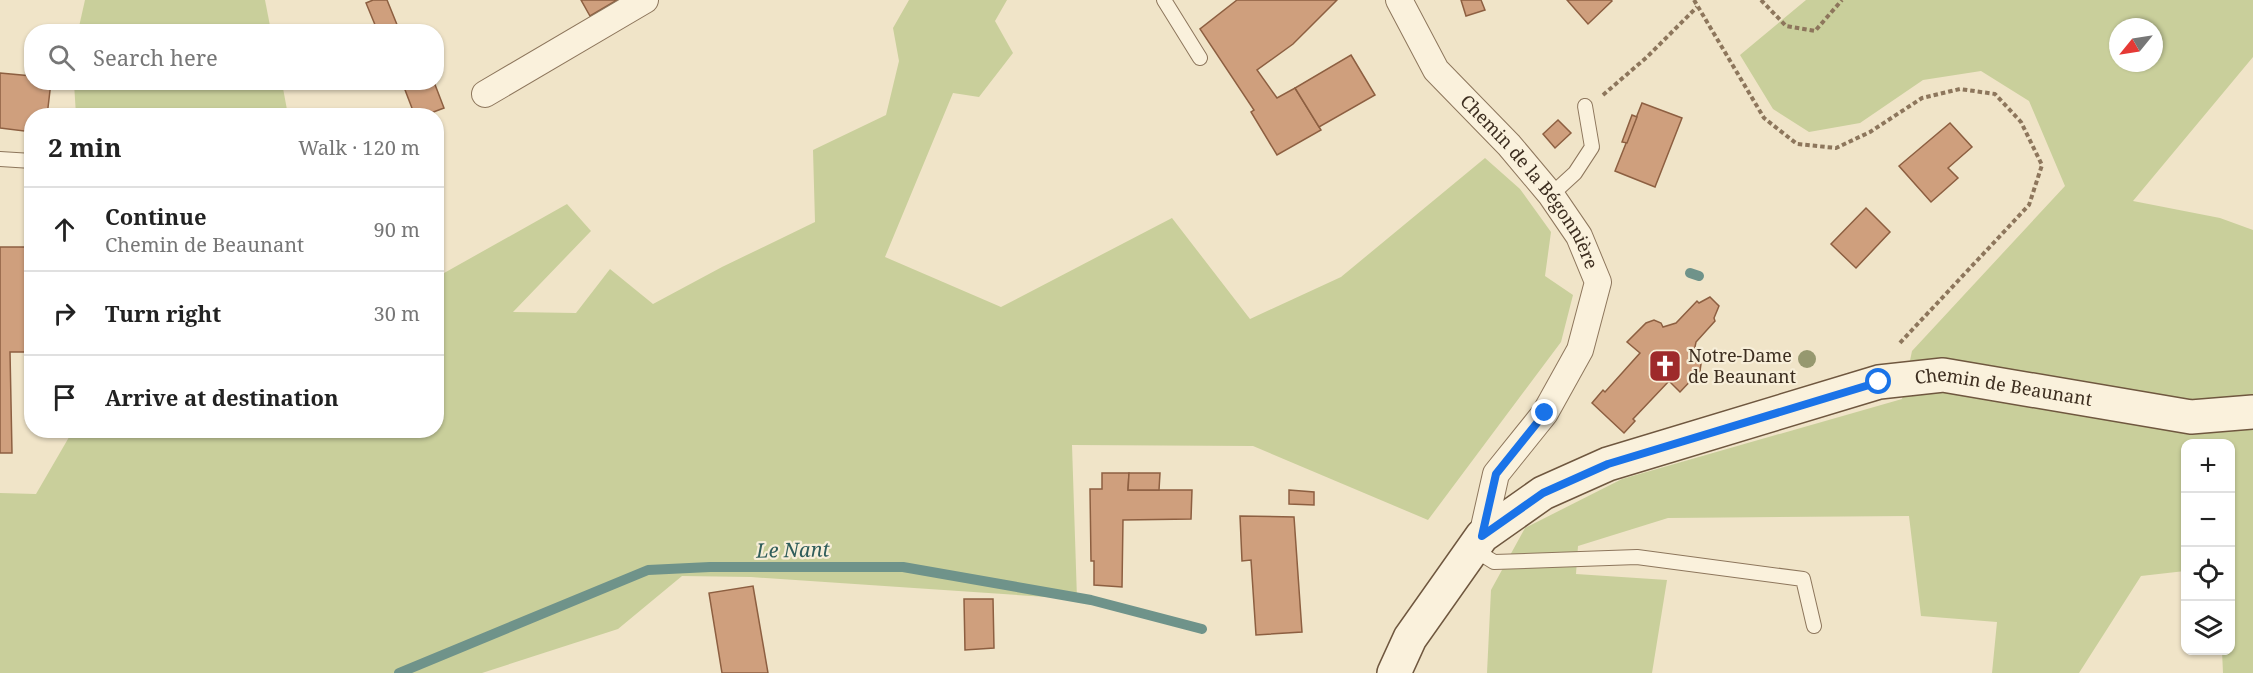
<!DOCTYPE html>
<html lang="en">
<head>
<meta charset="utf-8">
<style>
	:root { --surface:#fff; --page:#f2f2f2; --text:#222; --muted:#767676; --line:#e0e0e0 }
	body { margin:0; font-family:"Noto Serif",serif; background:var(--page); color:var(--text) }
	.controls { position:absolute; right:18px; bottom:18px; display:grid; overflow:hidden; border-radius:12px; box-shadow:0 2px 4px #0004 }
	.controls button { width:54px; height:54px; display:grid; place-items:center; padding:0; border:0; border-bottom:2px solid var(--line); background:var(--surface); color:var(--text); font:30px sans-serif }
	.compass { position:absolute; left:2109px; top:18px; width:54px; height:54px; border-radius:50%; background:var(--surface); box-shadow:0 2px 4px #0004; rotate:240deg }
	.stop { position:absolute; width:18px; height:18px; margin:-14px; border:4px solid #1a73e8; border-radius:50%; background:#fff }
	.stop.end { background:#1a73e8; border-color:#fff; box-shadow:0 2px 6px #0008 }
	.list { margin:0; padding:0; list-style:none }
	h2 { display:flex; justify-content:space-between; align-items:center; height:78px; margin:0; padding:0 24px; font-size:26px }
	h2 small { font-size:20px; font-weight:400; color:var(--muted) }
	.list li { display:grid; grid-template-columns:39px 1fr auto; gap:18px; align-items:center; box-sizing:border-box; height:84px; padding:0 24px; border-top:2px solid var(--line) }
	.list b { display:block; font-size:22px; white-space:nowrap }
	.list p { margin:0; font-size:20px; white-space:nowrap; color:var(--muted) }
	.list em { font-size:20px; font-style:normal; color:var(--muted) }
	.icon { flex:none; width:33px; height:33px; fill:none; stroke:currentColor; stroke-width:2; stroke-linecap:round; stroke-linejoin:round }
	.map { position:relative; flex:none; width:2253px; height:673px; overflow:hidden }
	.search { position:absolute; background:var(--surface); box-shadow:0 2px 4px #0004; left:24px; top:24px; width:420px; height:66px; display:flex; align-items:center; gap:15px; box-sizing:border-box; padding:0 21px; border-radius:24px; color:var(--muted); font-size:22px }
	.panel { position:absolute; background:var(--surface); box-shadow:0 2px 4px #0004; left:24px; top:108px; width:420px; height:330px; border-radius:24px }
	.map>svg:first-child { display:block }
	.green { fill:#c9cf9b; fill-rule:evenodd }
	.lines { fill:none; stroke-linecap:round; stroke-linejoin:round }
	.stream { stroke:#6f938a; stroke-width:10 }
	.building { fill:#cf9f7d; stroke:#8d5f41; stroke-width:1.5 }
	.lane-casing { stroke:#8d765c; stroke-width:16 }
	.street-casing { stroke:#8d765c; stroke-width:28 }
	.secondary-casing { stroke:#6f573f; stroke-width:36 }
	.path { stroke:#8d765c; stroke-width:4; stroke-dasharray:4.5 3; stroke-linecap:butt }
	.lane { stroke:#faf1dc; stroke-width:14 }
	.street { stroke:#faf1dc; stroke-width:26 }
	.secondary { stroke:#faf1dc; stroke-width:33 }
	.tree { fill:#96986f }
	.route { stroke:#1a73e8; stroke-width:8 }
	.labels { text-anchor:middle; stroke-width:4.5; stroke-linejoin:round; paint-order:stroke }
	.street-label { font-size:18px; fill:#3d2e20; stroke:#f7eed8 }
	.poi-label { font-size:18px; fill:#3d2e20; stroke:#f7eed8; text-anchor:start }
	.water-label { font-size:20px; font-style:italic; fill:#2f5d5a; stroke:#f7eed8 }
</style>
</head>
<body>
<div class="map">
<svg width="2253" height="673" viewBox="0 0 2253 673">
	<rect width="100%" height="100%" fill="#f0e4c8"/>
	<g class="green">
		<path d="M85,0H265L271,31H78Z"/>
		<path d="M909,0H1007L995,21L1013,53L979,97L953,93L885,257L1001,307L1172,218L1250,319L1341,277L1485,158L1520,189L1551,232L1545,276L1573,295L1561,342L1428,520L1253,446L1072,445L1077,599L751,577L682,576L618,629L482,673H0V493L36,494L72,432L436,430L437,277L567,204L591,231L513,312L576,313L610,269L653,304L722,267L815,222L813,150L886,115L899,61L893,28Z"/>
		<path d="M1806,0H2253V57L2133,201L2220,218L2253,230V673H2223L2222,651L2230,650V444H2186L2185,571L2141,576L2079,673H1992L1997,622L1921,616L1909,516L1668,518L1578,546L1576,574L1667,580L1652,673H1487L1491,590L1525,528L1622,479L1902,399L1912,351L2065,186L2029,101L1981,71L1923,80L1860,123L1809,132L1773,109L1740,55ZM2118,27H2154V63H2118Z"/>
		<path d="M74,83H282L288,115H76Z"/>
	</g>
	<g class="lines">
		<g class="stream">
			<path d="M1690,273L1699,276"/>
			<path d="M399,673L648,570L710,567H903L1091,600L1202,629"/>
		</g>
	</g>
	<g class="building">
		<path d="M373,0H387L400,32H378L366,3Z"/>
		<path d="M581,0H617L590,16Z"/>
		<path d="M1237,0H1337L1293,44L1257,70L1277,98L1295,88L1321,130L1277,155L1251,112L1254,110L1200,29Z"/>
		<path d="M1461,0H1481L1485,10L1466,16Z"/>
		<path d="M1567,0H1611L1612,1L1588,24Z"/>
		<path d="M1351,55L1375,95L1319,127L1295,88Z"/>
		<path d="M0,73L32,76V82H51L47,116H32V132L0,128Z"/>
		<path d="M402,82H434L444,108L423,116H415Z"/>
		<path d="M1642,103L1682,118L1655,187L1615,171Z"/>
		<path d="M1632,115L1637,117L1627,143L1622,142Z"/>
		<path d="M1558,120L1571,133L1555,148L1543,134Z"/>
		<path d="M1950,123L1972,147L1948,168L1958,178L1931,202L1899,166Z"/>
		<path d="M1866,208L1890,232L1856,268L1831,244Z"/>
		<path d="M0,247H28L30,352H10L12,453H0Z"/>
		<path d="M1710,297L1719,306L1714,318L1715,321L1696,342L1693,356L1701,364L1700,371L1680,392L1669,381L1633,419L1635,421L1624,433L1592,403L1603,390L1605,392L1640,353L1627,342L1646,323L1654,320L1661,323L1663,327L1676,323L1697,301L1699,303Z"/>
		<path d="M1102,473H1129L1128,490H1192L1191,519L1123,520L1122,587L1094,585V561H1091L1090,489H1102Z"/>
		<path d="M1129,473H1160L1159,490H1128Z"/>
		<path d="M1289,490L1314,492V505L1289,504Z"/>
		<path d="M1240,516L1294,517L1302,632L1256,635L1251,560L1242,561Z"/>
		<path d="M753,586L768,673H722L709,593Z"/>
		<path d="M964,599H993L994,648L965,650Z"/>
	</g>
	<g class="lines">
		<g class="lane-casing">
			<g id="lane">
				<path d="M1164,0L1200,58"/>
				<path d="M0,159L32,161"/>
				<path d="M1551,195L1575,173L1592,147L1585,106"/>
				<path d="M1473,549L1494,562L1637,557L1803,579L1814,626"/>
			</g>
		</g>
		<g class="street-casing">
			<g id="street">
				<path id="s1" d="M1399,0L1436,70L1509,145L1551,195L1579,236L1598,282L1580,350L1545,413L1496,474L1482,536"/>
				<path d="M485,94L645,0"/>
			</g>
		</g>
		<g class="secondary-casing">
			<g id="secondary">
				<path id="s2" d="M1394,673L1410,638L1482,536L1543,493L1608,464L1879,382L1943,375L2191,417L2253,412"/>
			</g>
		</g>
		<g class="path">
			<path d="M1694,0L1764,118L1797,144L1836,148L1870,132L1922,98L1960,89L1995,94L2021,122L2042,165L2029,205L1898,345"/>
			<path d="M1761,0L1786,26L1815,31L1842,0"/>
			<path d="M1603,95L1647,57L1697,7"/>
		</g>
		<use href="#lane" class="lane"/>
		<use href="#street" class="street"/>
		<use href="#secondary" class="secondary"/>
	</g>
	<circle class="tree" cx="1807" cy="359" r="9"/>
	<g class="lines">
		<path class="route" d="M1545,413L1496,474L1482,536L1543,493L1608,464L1879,382"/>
	</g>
	<defs>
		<g id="church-square" transform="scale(1.725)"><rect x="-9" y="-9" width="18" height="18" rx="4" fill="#9e2a2b" stroke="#f7eed8"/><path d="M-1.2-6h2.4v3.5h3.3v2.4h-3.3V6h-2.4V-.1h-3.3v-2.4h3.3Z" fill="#fff"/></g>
	</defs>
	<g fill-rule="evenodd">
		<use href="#church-square" x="1665" y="366"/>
	</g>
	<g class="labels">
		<g class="street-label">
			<text dy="6" stroke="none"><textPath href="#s1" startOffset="226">Chemin de la Bégonnière</textPath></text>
			<text dy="6" stroke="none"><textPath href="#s2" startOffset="718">Chemin de Beaunant</textPath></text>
		</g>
		<g class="poi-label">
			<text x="1688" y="362">Notre-Dame<tspan x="1688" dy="21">de Beaunant</tspan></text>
		</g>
		<g class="water-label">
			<text transform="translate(793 550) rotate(-1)" y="7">Le Nant</text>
		</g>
	</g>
</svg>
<div class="controls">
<button>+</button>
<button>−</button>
<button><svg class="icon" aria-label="locate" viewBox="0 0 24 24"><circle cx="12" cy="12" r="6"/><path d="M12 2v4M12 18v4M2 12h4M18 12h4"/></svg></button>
<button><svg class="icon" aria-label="layers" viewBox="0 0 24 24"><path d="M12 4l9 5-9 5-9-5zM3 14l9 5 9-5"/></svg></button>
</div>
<svg class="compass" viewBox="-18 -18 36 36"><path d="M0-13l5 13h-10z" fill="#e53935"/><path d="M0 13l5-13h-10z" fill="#767676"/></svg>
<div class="stop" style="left:1879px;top:382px"></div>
<div class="stop end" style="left:1545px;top:413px"></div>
<div class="search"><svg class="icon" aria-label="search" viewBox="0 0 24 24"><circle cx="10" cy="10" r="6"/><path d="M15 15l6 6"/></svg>Search here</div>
<section class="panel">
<h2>2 min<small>Walk · 120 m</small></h2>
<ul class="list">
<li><svg class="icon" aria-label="ahead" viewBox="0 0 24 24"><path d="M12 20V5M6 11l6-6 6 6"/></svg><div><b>Continue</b><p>Chemin de Beaunant</p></div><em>90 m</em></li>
<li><svg class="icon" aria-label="right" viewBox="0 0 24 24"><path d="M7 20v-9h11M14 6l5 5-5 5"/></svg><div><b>Turn right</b></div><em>30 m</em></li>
<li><svg class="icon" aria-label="arrive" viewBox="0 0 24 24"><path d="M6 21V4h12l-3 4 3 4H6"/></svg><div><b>Arrive at destination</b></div></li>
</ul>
</section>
</div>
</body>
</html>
